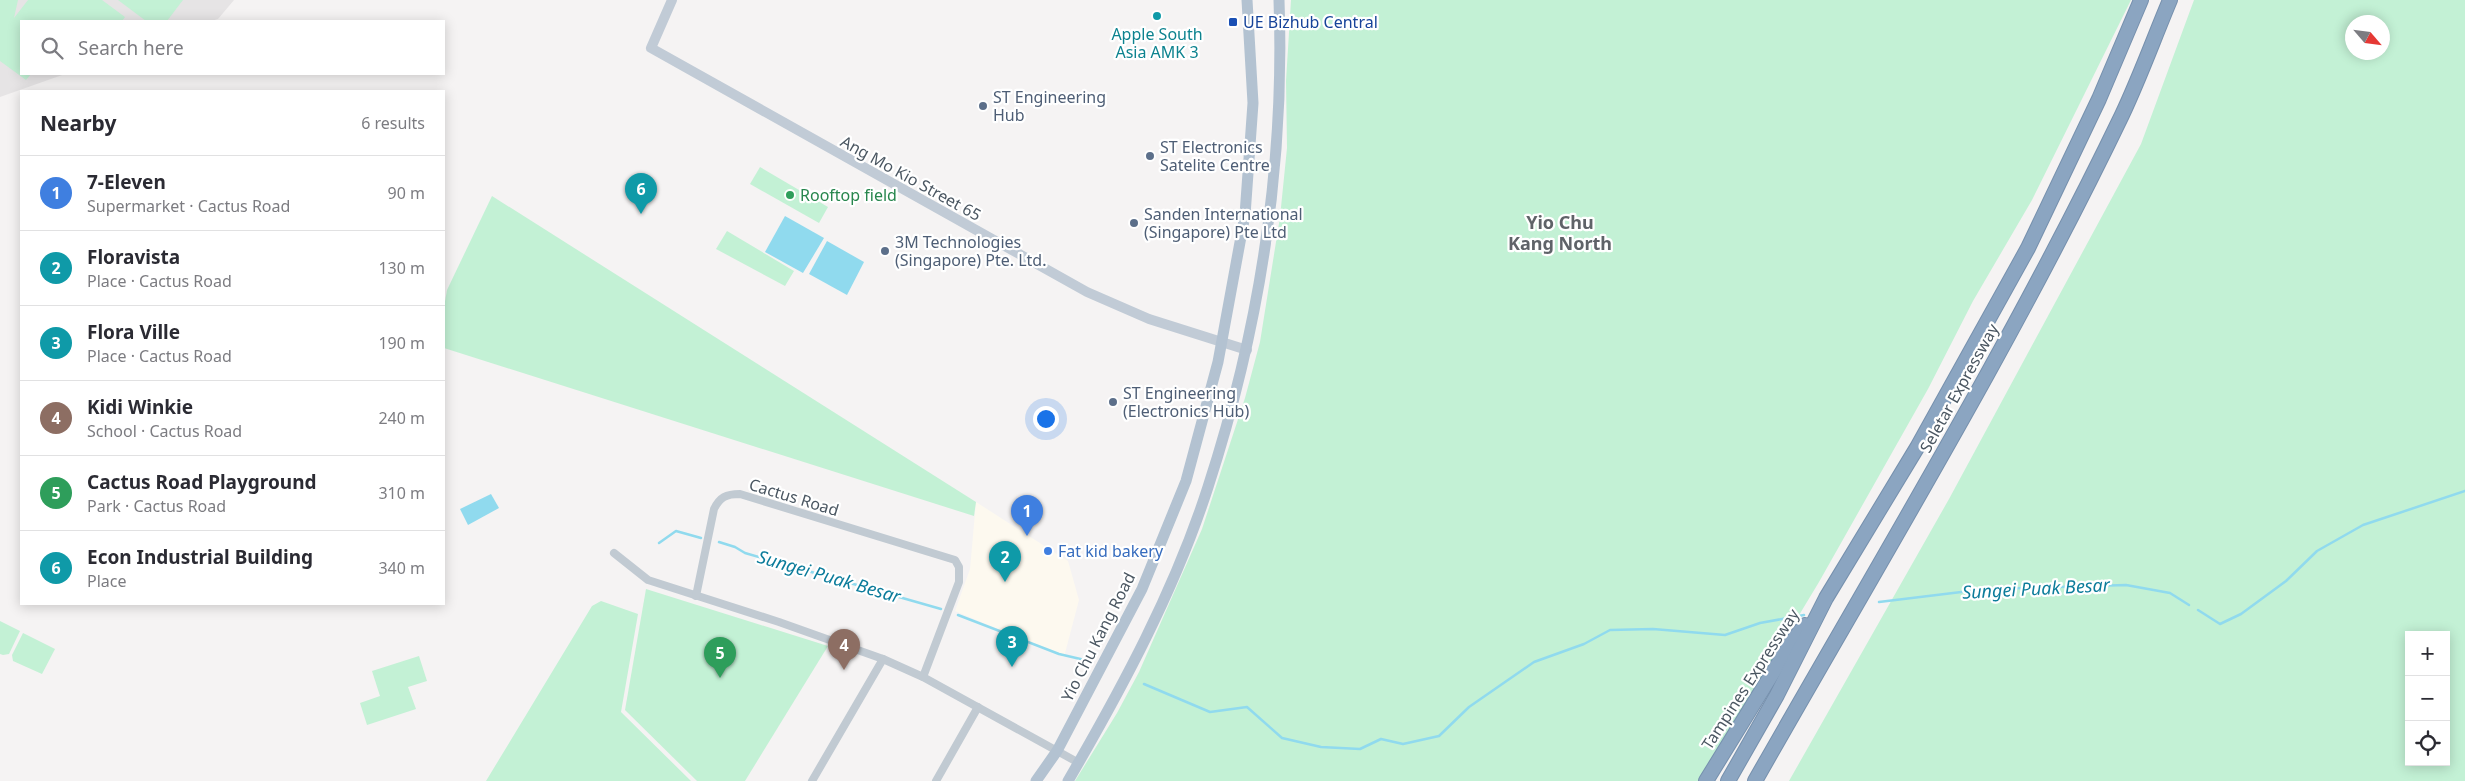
<!DOCTYPE html>
<html lang="en">
<head>
<meta charset="utf-8">
<style>
	:root { --surface:#fff; --page:#f2f2f3; --text:#2b2b33; --muted:#7c7c81; --line:#e1e1e2; --accent:#b45309 }
	body { margin:0; font-family:"Noto Sans",sans-serif; background:var(--page); color:var(--text) }
	.controls { position:absolute; right:15px; bottom:15px; display:grid; overflow:hidden; border-radius:0px; box-shadow:0 2px 12px #0003 }
	.controls button { width:45px; height:45px; display:grid; place-items:center; padding:0; border:0; border-bottom:1px solid var(--line); background:var(--surface); color:var(--text); font:25px sans-serif }
	.compass { position:absolute; left:2345px; top:15px; width:45px; height:45px; border-radius:50%; background:var(--surface); box-shadow:0 2px 12px #0003; rotate:118deg }
	.you { position:absolute; left:1045px; top:418px; width:18px; height:18px; margin:-12px; border:4px solid #fff; border-radius:50%; background:#1a73e8; box-shadow:0 0 0 8px #1a73e833 }
	.badge { display:grid; place-items:center; width:32px; height:32px; border-radius:50%; background:var(--accent); color:#fff; font-size:16px; font-weight:700 }
	.pin { position:absolute; translate:-50% -41px; filter:drop-shadow(0 1px 2px #0008) }
	.pin::after { content:''; position:absolute; top:26px; width:18px; height:15px; background:inherit; clip-path:polygon(0 0,100% 0,50% 100%) }
	.list { margin:0; padding:0; list-style:none }
	h2 { display:flex; justify-content:space-between; align-items:center; height:65px; margin:0; padding:0 20px; font-size:21px }
	h2 small { font-size:16px; font-weight:400; color:var(--muted) }
	.list li { display:grid; grid-template-columns:32px 1fr auto; gap:15px; align-items:center; box-sizing:border-box; height:75px; padding:0 20px; border-top:1px solid var(--line) }
	.list b { display:block; font-size:19px; white-space:nowrap }
	.list p { margin:0; font-size:16px; white-space:nowrap; color:var(--muted) }
	.list em { font-size:16px; font-style:normal; color:var(--muted) }
	.icon { flex:none; width:28px; height:28px; fill:none; stroke:currentColor; stroke-width:2; stroke-linecap:round; stroke-linejoin:round }
	.map { position:relative; flex:none; width:2465px; height:781px; overflow:hidden }
	.search { position:absolute; background:var(--surface); box-shadow:0 2px 12px #0003; left:20px; top:20px; width:425px; height:55px; display:flex; align-items:center; gap:12px; box-sizing:border-box; padding:0 18px; border-radius:0px; color:var(--muted); font-size:19px }
	.panel { position:absolute; background:var(--surface); box-shadow:0 2px 12px #0003; left:20px; top:90px; width:425px; height:515px; border-radius:0px }
	.map>svg:first-child { display:block }
	.commercial { fill:#fdf9ef }
	.education { fill:#e6e4e5 }
	.green { fill:#c3f1d5; fill-rule:evenodd }
	.water { fill:#90daee }
	.lines { fill:none; stroke-linecap:round; stroke-linejoin:round }
	.stream { stroke:#90daee; stroke-width:2.5 }
	.highway-casing { stroke:#7690ad; stroke-width:16 }
	.street { stroke:#c1cad2; stroke-width:8 }
	.secondary { stroke:#c1cbd6; stroke-width:10 }
	.primary { stroke:#b3c2d1; stroke-width:11 }
	.highway { stroke:#8ba5c1; stroke-width:14 }
	.culture-dot { fill:#0f9aa8; stroke:#fff; stroke-width:2 }
	.transit-dot { fill:#1a4fb4; stroke:#fff; stroke-width:2 }
	.service-dot { fill:#5c6f8a; stroke:#fff; stroke-width:2 }
	.leisure-dot { fill:#2e9e5b; stroke:#fff; stroke-width:2 }
	.shop-dot { fill:#3f7fe0; stroke:#fff; stroke-width:2 }
	.labels { text-anchor:middle; stroke-width:4.5; stroke-linejoin:round; paint-order:stroke }
	.transit-label { font-size:16px; fill:#164399; stroke:#fff; text-anchor:start }
	.culture-label { font-size:16px; fill:#0d838f; stroke:#fff }
	.service-label { font-size:16px; fill:#4e5e75; stroke:#fff; text-anchor:start }
	.street-label { font-size:16px; fill:#4a5661; stroke:#fff }
	.leisure-label { font-size:16px; fill:#27864d; stroke:#fff; text-anchor:start }
	.shop-label { font-size:16px; fill:#366cbe; stroke:#fff; text-anchor:start }
	.neighbourhood-label { font-size:18px; font-weight:bold; fill:#5f6368; stroke:#fff }
	.water-label { font-size:18px; font-style:italic; fill:#0c7c9b; stroke:#fff }
</style>
</head>
<body>
<div class="map">
<svg width="2465" height="781" viewBox="0 0 2465 781">
	<rect width="100%" height="100%" fill="#f5f3f3"/>
	<path class="commercial" d="M976,502L1068,561L1079,600L1064,657L955,611L970,569Z"/>
	<path class="education" d="M0,0H234L218,19L211,21H21V74H65L0,97Z"/>
	<g class="green">
		<path d="M0,0H18L14,18L28,0H102L125,17L122,21H21V74H31L26,80L0,61Z"/>
		<path d="M118,0H183L167,21H146Z"/>
		<path d="M1291,0H2131L2032,200L1973,301L1928,389L1819,582L1699,781H1075L1117,713L1139,672L1202,529L1245,398L1260,342L1280,217L1287,148L1286,81Z"/>
		<path d="M2194,0H2465V781H1789L1949,499L2141,144ZM2352,22H2382V52H2352ZM2409,635H2446V762H2409Z"/>
		<path d="M760,167L828,207L819,223L750,184Z"/>
		<path d="M492,196L976,502L974,516L444,348V307L447,290Z"/>
		<path d="M727,231L794,271L785,286L716,249Z"/>
		<path d="M646,589L828,646L745,781H697L625,710Z"/>
		<path d="M601,601L638,614L621,712L691,781H486L592,606Z"/>
		<path d="M0,621L20,631L9,654L3,655L0,654Z"/>
		<path d="M23,633L55,649L42,674L13,661L12,655Z"/>
		<path d="M419,656L427,681L408,687L416,709L367,725L360,703L380,696L372,671Z"/>
	</g>
	<g class="water">
		<path d="M785,216L824,238L803,273L765,252Z"/>
		<path d="M827,241L864,262L847,295L809,274Z"/>
		<path d="M491,494L499,508L468,525L460,509Z"/>
	</g>
	<g class="lines">
		<g class="stream">
			<path d="M719,542L735,547L745,553L941,609"/>
			<path d="M659,543L676,531L701,538"/>
			<path d="M1879,602L1986,589L2126,585L2170,593L2189,605"/>
			<path d="M2198,610L2220,624L2241,614L2286,581L2317,551L2363,525L2465,491"/>
			<path d="M958,615L1059,654L1089,661"/>
			<path d="M1144,684L1210,712L1247,707L1282,738L1321,747L1360,749L1381,739L1403,744L1439,736L1469,707L1534,662L1584,644L1610,630L1653,629L1725,635L1760,623L1804,615"/>
		</g>
		<g class="highway-casing">
			<g id="highway">
				<path d="M1706,781L1791,643L1805,625"/>
				<path d="M1728,781L1777,695L1826,598L1918,446L2028,248L2099,99L2141,0"/>
				<path d="M1755,781C1880,561 2012,344 2122,115C2140,77 2154,38 2170,0"/>
			</g>
		</g>
		<g class="street">
			<path d="M614,553L648,580L779,622L883,659L923,677L1079,763"/>
			<path d="M696,596L714,509C720,497 726,494 740,494L955,560L959,567V582L923,677"/>
			<path d="M812,781L883,659"/>
			<path d="M936,781L978,707"/>
		</g>
		<path class="secondary" d="M672,0L651,48L1087,292L1149,319L1247,350"/>
		<g class="primary">
			<path d="M1036,781L1057,751L1142,589L1186,481L1218,362L1245,215L1253,103L1247,0"/>
			<path d="M1068,781C1122,688 1175,590 1208,487C1259,330 1285,165 1279,0"/>
		</g>
		<use href="#highway" class="highway"/>
	</g>
	<circle class="culture-dot" cx="1157" cy="16" r="5"/>
	<rect class="transit-dot" x="1228" y="17" width="10" height="10" rx="2.5"/>
	<g class="service-dot">
		<circle cx="983" cy="106" r="5"/>
		<circle cx="1150" cy="156" r="5"/>
		<circle cx="1134" cy="223" r="5"/>
		<circle cx="885" cy="251" r="5"/>
		<circle cx="1113" cy="402" r="5"/>
	</g>
	<circle class="leisure-dot" cx="790" cy="195" r="5"/>
	<circle class="shop-dot" cx="1048" cy="551" r="5"/>
	<g class="labels">
		<g class="transit-label">
			<text x="1243" y="28">UE Bizhub Central</text>
		</g>
		<g class="culture-label">
			<text x="1157" y="40">Apple South<tspan x="1157" dy="18">Asia AMK 3</tspan></text>
		</g>
		<g class="service-label">
			<text x="993" y="103">ST Engineering<tspan x="993" dy="18">Hub</tspan></text>
			<text x="1160" y="153">ST Electronics<tspan x="1160" dy="18">Satelite Centre</tspan></text>
			<text x="1144" y="220">Sanden International<tspan x="1144" dy="18">(Singapore) Pte Ltd</tspan></text>
			<text x="895" y="248">3M Technologies<tspan x="895" dy="18">(Singapore) Pte. Ltd.</tspan></text>
			<text x="1123" y="399">ST Engineering<tspan x="1123" dy="18">(Electronics Hub)</tspan></text>
		</g>
		<g class="street-label">
			<text transform="translate(911 178) rotate(29)" y="6">Ang Mo Kio Street 65</text>
			<text transform="translate(1959 388) rotate(-61)" y="6">Seletar Expressway</text>
			<text transform="translate(794 497) rotate(17)" y="6">Cactus Road</text>
			<text transform="translate(1098 637) rotate(-63)" y="6">Yio Chu Kang Road</text>
			<text transform="translate(1750 679) rotate(-57)" y="6">Tampines Expressway</text>
		</g>
		<g class="leisure-label">
			<text x="800" y="201">Rooftop field</text>
		</g>
		<g class="shop-label">
			<text x="1058" y="557">Fat kid bakery</text>
		</g>
		<g class="neighbourhood-label">
			<text x="1560" y="229">Yio Chu<tspan x="1560" dy="21">Kang North</tspan></text>
		</g>
		<g class="water-label">
			<text transform="translate(829 577) rotate(16)" y="6">Sungei Puak Besar</text>
			<text transform="translate(2036 589) rotate(-3)" y="6">Sungei Puak Besar</text>
		</g>
	</g>
</svg>
<div class="controls">
<button>+</button>
<button>−</button>
<button><svg class="icon" aria-label="locate" viewBox="0 0 24 24"><circle cx="12" cy="12" r="6"/><path d="M12 2v4M12 18v4M2 12h4M18 12h4"/></svg></button>
</div>
<svg class="compass" viewBox="-18 -18 36 36"><path d="M0-13l5 13h-10z" fill="#e53935"/><path d="M0 13l5-13h-10z" fill="#7c7c81"/></svg>
<div class="you"></div>
<div class="pin badge" style="left:1027px;top:536px;background:#3f7fe0">1</div>
<div class="pin badge" style="left:1005px;top:582px;background:#0f9aa8">2</div>
<div class="pin badge" style="left:1012px;top:667px;background:#0f9aa8">3</div>
<div class="pin badge" style="left:844px;top:670px;background:#8d6e63">4</div>
<div class="pin badge" style="left:720px;top:678px;background:#2e9e5b">5</div>
<div class="pin badge" style="left:641px;top:214px;background:#0f9aa8">6</div>
<div class="search"><svg class="icon" aria-label="search" viewBox="0 0 24 24"><circle cx="10" cy="10" r="6"/><path d="M15 15l6 6"/></svg>Search here</div>
<section class="panel">
<h2>Nearby<small>6 results</small></h2>
<ul class="list">
<li><span class="badge" style="background:#3f7fe0">1</span><div><b>7-Eleven</b><p>Supermarket · Cactus Road</p></div><em>90 m</em></li>
<li><span class="badge" style="background:#0f9aa8">2</span><div><b>Floravista</b><p>Place · Cactus Road</p></div><em>130 m</em></li>
<li><span class="badge" style="background:#0f9aa8">3</span><div><b>Flora Ville</b><p>Place · Cactus Road</p></div><em>190 m</em></li>
<li><span class="badge" style="background:#8d6e63">4</span><div><b>Kidi Winkie</b><p>School · Cactus Road</p></div><em>240 m</em></li>
<li><span class="badge" style="background:#2e9e5b">5</span><div><b>Cactus Road Playground</b><p>Park · Cactus Road</p></div><em>310 m</em></li>
<li><span class="badge" style="background:#0f9aa8">6</span><div><b>Econ Industrial Building</b><p>Place</p></div><em>340 m</em></li>
</ul>
</section>
</div>
</body>
</html>
